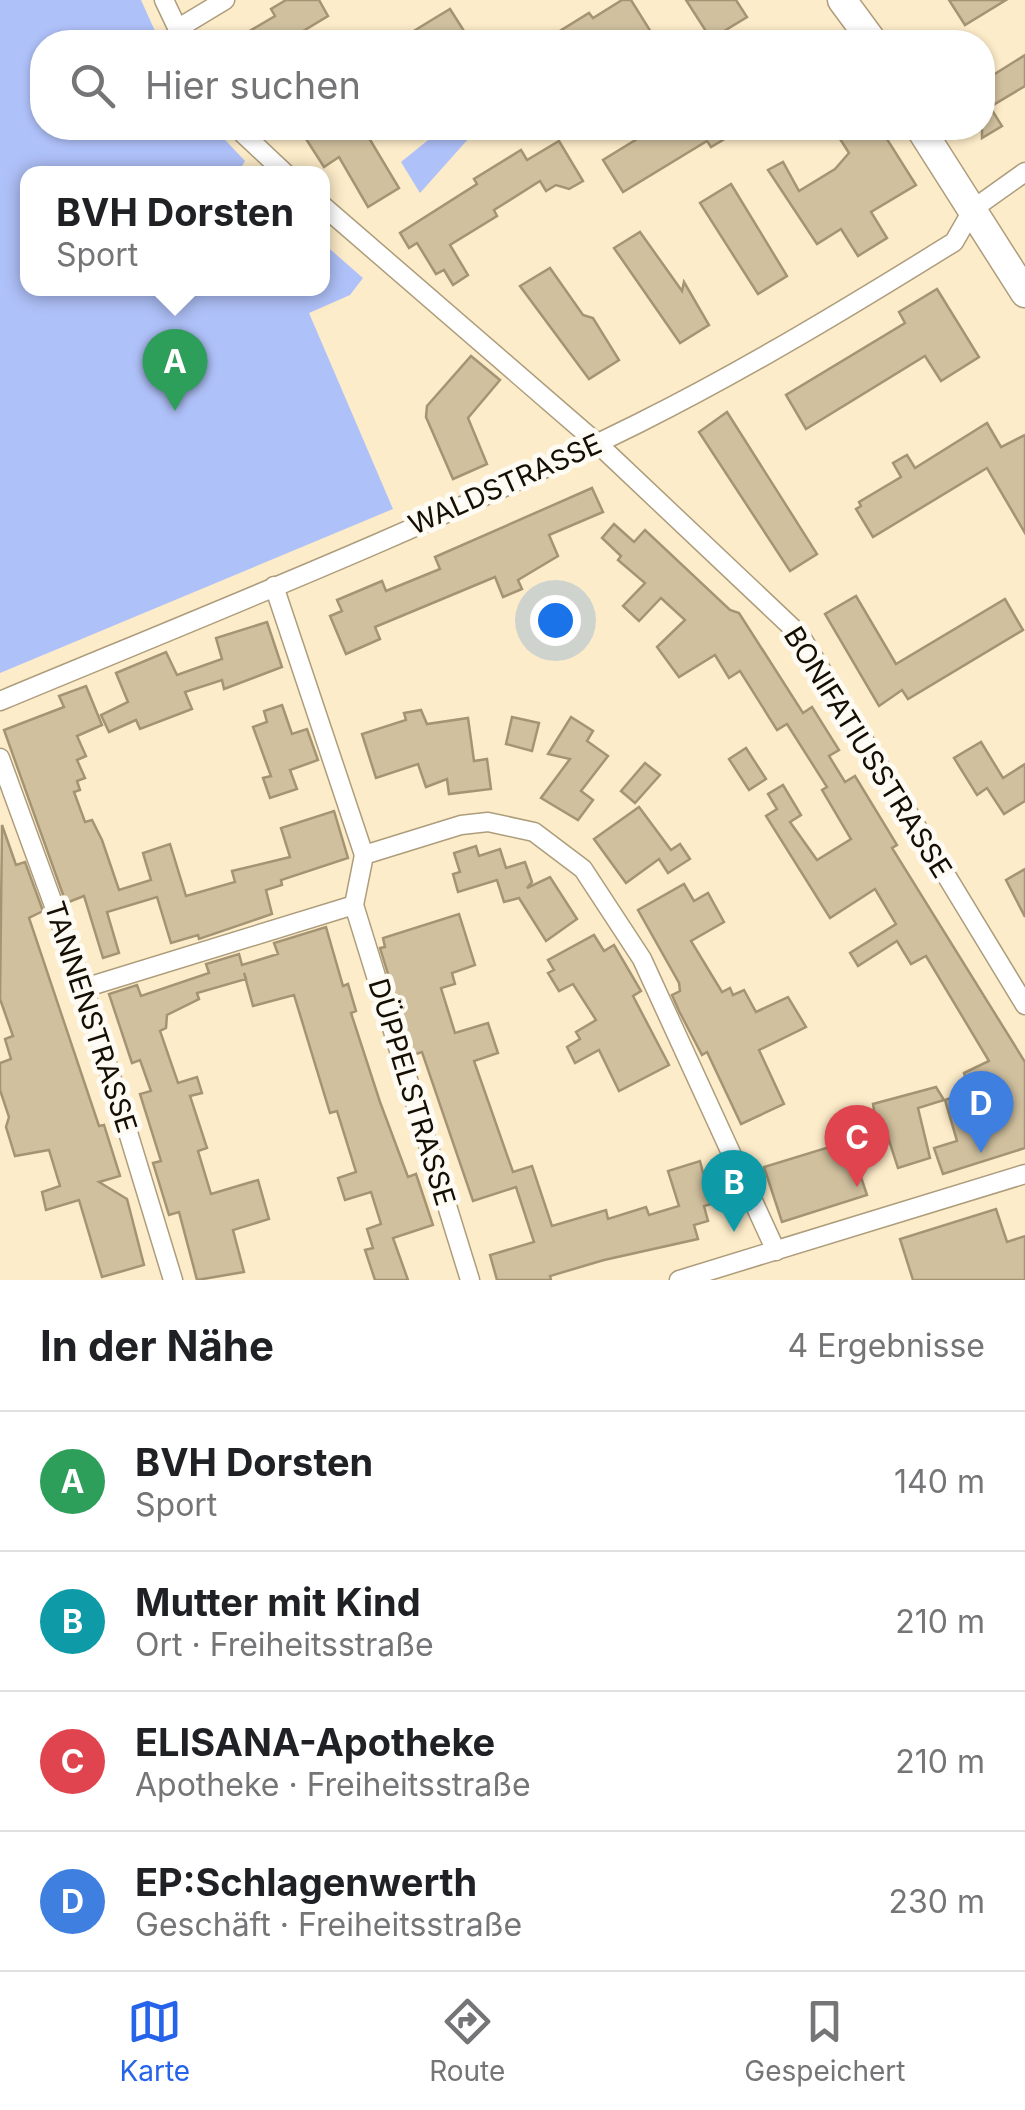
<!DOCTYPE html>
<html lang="de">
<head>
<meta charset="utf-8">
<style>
	:root { --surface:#fff; --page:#f2f2f2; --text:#202124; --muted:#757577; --line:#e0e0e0; --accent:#2563eb }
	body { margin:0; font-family:Inter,sans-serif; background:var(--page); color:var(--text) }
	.you { position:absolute; left:555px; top:620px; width:35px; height:35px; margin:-25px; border:8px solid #fff; border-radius:50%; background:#1a73e8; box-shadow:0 0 0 15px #1a73e833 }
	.badge { display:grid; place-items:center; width:65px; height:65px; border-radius:50%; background:var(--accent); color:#fff; font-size:32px; font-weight:700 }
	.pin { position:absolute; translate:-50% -82px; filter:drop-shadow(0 2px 5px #0008) }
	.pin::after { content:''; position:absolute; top:52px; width:35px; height:30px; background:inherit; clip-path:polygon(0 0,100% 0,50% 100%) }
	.popup { position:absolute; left:20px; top:166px; width:310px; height:130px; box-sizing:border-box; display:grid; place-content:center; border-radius:20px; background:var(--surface); filter:drop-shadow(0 2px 8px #0005); font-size:32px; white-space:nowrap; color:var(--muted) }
	.popup b { font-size:38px; color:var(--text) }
	.popup::after { content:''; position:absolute; left:50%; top:100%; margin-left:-20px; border:20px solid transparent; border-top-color:var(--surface) }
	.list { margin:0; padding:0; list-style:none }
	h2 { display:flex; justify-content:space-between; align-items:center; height:130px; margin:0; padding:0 40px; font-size:42px }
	h2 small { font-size:32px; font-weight:400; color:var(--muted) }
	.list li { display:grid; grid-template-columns:65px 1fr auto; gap:30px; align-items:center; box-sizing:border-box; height:140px; padding:0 40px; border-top:2px solid var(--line) }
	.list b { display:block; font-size:38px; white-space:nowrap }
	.list p { margin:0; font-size:32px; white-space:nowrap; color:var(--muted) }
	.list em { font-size:32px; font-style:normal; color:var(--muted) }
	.icon { flex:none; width:55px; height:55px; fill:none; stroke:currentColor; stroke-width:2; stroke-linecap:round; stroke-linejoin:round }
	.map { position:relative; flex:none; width:1025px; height:1280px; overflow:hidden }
	.search { position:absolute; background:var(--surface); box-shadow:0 2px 8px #0004; left:30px; right:30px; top:30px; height:110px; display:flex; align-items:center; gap:25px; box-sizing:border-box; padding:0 35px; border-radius:40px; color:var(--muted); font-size:38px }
	.sheet { height:690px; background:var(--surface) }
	nav { display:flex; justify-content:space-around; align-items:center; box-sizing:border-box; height:140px; border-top:2px solid var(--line); background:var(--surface); font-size:28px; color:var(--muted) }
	nav a { display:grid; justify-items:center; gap:5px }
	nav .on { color:var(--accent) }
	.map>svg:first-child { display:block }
	.green { fill:#afc1f9 }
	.building { fill:#d0c09e; stroke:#a49473; stroke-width:2.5 }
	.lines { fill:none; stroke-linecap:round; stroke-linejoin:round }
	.street-casing { stroke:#ad9d7c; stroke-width:21 }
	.primary-casing { stroke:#ad9d7c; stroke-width:31 }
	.street { stroke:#fff; stroke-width:18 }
	.primary { stroke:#fff; stroke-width:28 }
	.labels { text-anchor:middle; stroke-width:10; stroke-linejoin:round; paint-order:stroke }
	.street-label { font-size:28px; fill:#140e03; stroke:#fefbf4 }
</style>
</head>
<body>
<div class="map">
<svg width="1025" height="1280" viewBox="0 0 1025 1280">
	<rect width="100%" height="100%" fill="#fdecc9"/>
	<g class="green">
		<path d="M0,0H141L160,42H42V128H214L245,161L238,173L28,174V288H322L323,243L363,278L350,295L309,313L393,509L0,673Z"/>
		<path d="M443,128H478L420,193L401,162Z"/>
	</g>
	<g class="building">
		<path d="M286,0H319L328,16L285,42H231L275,16L271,9Z"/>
		<path d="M622,0H631L651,32L633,42H542L589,13L593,18Z"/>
		<path d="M686,0H736L747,17L711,39Z"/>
		<path d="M949,0H1006L965,25Z"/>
		<path d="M450,9L471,42H396L430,21Z"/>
		<path d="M1025,55V86L990,107L1002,126L982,138V82Z"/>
		<path d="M299,128H342L345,132L363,128L399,188L368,207L339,157L324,167Z"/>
		<path d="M655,128H743L711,147L707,141L623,192L603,160Z"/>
		<path d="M833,128H880L916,185L871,212L887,238L858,256L841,229L817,244L768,170L783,162L799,191L835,169L849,153Z"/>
		<path d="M559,141L583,181L569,189L556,185L546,191L540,181L494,210L497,216L450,245L468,275L453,285L444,270L436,274L417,243L409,248L400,233L477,184L474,179L521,150L527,160Z"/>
		<path d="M731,184L787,276L758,294L700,203Z"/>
		<path d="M640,232L682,291L684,282L709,325L680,343L614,248Z"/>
		<path d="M550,268L583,315L593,318L619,360L589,379L520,286Z"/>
		<path d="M937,289L979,357L941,381L925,356L806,429L786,395L905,323L899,312Z"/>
		<path d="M471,356L500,380L468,418L487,464L453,479L426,417L427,406Z"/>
		<path d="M727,412L817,554L790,571L699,432Z"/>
		<path d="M987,423L1001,447L1025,435V533L987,468L873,537L856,509L861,506L859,502L901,477L893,463L907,455L915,468Z"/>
		<path d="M592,488L603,512L549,535L558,556L518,580L522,589L503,597L495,577L375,627L380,639L346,654L330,616L342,611L337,600L382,581L386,591L440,569L435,557Z"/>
		<path d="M614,524L634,542L645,530L730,610L739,613L803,713L812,707L839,750L829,756L845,782L855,776L897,845L892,848L1025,1062V1148L943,1174L934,1148L957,1141L945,1100L970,1091L964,1073L989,1061L926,956L911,964L897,941L858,966L850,953L896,924L875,889L830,918L766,816L777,809L768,794L783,785L801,815L790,822L817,860L851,839L822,790L827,787L787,724L777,730L740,671L729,678L715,655L679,677L657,647L685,620L661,598L639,621L623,606L645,583L618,560L621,556L602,538Z"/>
		<path d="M856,596L896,664L1005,599L1023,630L908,699L902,690L879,706L825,614Z"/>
		<path d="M267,622L282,667L224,689L222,680L185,692L192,709L140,729L136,720L109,732L101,715L128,702L116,673L166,652L177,675L222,659L216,638Z"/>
		<path d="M86,686L102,725L77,736L86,756L77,760L85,778L77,781L80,790L74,792L85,822L92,820L102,840L119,890L151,880L143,853L170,844L186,896L235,882L232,871L290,857L281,828L334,811L348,858L281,880L282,885L266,890L272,914L199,939L198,935L171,943L157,897L107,912L119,953L103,958L84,896L66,903L4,730L64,707L59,696Z"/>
		<path d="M282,705L292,734L307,729L318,760L290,770L297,789L270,798L263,778L271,776L253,727L267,722L264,711Z"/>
		<path d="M421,710L427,724L468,718L474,761L487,759L491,789L449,794L447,779L426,787L418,764L376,778L362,734L406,720L404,713Z"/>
		<path d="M512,717L539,723L532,751L506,744Z"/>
		<path d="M571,717L593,731L587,741L608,756L581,791L593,800L578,820L541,798L570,759L548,754Z"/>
		<path d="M981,742L1003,778L1025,764V801L1004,814L987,788L977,795L954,758Z"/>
		<path d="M746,748L766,779L749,790L729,759Z"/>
		<path d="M645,763L660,775L635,803L621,791Z"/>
		<path d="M639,807L671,850L680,844L690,859L668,873L659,859L626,883L594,839Z"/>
		<path d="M2,825L16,865L25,862L43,911L29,918L99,1126L104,1125L120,1176L99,1182L127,1199L144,1265L102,1277L79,1200L46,1210L42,1192L60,1186L49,1150L15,1156L6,1127L9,1117L0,1090V1063L11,1059L5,1039L13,1036L0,999Z"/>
		<path d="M476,846L479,856L500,849L506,868L525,862L532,882L527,888L550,877L577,919L546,941L519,898L504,902L497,880L458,892L453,874L460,872L454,853Z"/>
		<path d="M1025,869V917L1006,880Z"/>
		<path d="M684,884L694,901L708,893L724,922L691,941L722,992L730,988L733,995L744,990L756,1012L788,997L806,1027L759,1050L784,1104L741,1124L707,1052L702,1055L679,1011L672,995L680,991L679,983L638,910Z"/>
		<path d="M459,914L475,965L452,973L455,984L441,988L455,1033L488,1023L498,1053L474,1061L513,1172L532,1166L552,1226L606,1210L608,1219L646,1207L649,1215L679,1206L668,1171L700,1161L703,1173L712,1170L722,1201L704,1206L708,1221L694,1225L698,1239L604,1260L550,1276L551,1280H497L490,1255L534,1242L516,1187L473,1201L422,1052L413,1055L380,948L385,947L383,938Z"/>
		<path d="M326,927L343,986L348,984L356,1011L351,1013L380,1102L408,1177L416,1174L433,1225L393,1238L408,1280H375L365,1250L373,1248L367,1229L381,1224L371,1192L345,1200L338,1178L356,1172L337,1111L330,1113L294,995L253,1006L244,973L246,979L197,993L199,999L167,1015L166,1028L160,1031L178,1083L197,1077L202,1093L190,1096L207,1148L198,1151L211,1194L258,1180L269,1219L233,1230L244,1272L197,1280L179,1212L169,1215L153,1163L161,1161L140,1094L151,1091L140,1060L132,1063L109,994L137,985L141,996L209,973L206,964L239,954L242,965L278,954L274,943Z"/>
		<path d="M594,935L604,951L614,945L641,991L633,996L669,1065L619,1091L599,1050L575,1063L567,1047L580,1039L576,1032L596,1020L573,984L559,991L548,973L554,970L548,960Z"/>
		<path d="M936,1087L944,1100L918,1108L930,1158L898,1168L886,1131L878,1135L873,1104Z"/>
		<path d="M849,1141L867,1195L782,1222L764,1167Z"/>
		<path d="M996,1209L1007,1242L1025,1236V1280H913L900,1239Z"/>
	</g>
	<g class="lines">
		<g class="street-casing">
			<g id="street">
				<path d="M164,0L184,42"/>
				<path d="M177,29L225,0"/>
				<path d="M237,128L286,174"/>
				<path d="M322,205L597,443L800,635L1025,1005"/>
				<path d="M274,586L364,855"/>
				<path d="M0,701C214,612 431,526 639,423C747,369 851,306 954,242L973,209L1025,172"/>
				<path d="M0,758L84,988L173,1280"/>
				<path d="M84,988L354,905"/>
				<path d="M470,1280L354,905L364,855L461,825L488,822L534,832L583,869L642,959L776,1251"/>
				<path d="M679,1280L1025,1174"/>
			</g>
		</g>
		<g class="primary-casing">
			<g id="primary">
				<path d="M842,0L873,42"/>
				<path d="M920,128L1025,293"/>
			</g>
		</g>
		<use href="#street" class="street"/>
		<use href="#primary" class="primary"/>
	</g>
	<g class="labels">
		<g class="street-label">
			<text transform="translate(505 484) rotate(-24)" y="10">WALDSTRASSE</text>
			<text transform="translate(868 752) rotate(58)" y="10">BONIFATIUSSTRASSE</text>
			<text transform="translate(91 1017) rotate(72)" y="10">TANNENSTRASSE</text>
			<text transform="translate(412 1092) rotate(73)" y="10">DÜPPELSTRASSE</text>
		</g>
	</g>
</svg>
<div class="you"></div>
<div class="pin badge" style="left:175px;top:411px;background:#2e9e5b">A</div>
<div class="popup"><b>BVH Dorsten</b>Sport</div>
<div class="pin badge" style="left:734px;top:1232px;background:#0f9aa8">B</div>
<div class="pin badge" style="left:857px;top:1187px;background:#e0444e">C</div>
<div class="pin badge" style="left:981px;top:1153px;background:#3f7fe0">D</div>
<div class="search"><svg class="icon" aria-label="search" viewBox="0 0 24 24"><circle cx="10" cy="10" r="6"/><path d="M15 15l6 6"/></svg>Hier suchen</div>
</div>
<section class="sheet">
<h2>In der Nähe<small>4 Ergebnisse</small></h2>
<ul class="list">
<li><span class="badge" style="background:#2e9e5b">A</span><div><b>BVH Dorsten</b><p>Sport</p></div><em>140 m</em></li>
<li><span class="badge" style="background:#0f9aa8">B</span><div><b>Mutter mit Kind</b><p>Ort · Freiheitsstraße</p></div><em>210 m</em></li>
<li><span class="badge" style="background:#e0444e">C</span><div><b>ELISANA-Apotheke</b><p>Apotheke · Freiheitsstraße</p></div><em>210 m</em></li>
<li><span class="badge" style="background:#3f7fe0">D</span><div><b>EP:Schlagenwerth</b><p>Geschäft · Freiheitsstraße</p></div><em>230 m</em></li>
</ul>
</section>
<nav>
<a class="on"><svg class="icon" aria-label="map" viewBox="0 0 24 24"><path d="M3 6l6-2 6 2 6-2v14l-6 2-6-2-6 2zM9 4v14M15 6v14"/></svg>Karte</a>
<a><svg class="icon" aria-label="directions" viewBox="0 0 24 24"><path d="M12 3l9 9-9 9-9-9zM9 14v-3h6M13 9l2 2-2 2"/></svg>Route</a>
<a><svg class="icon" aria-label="saved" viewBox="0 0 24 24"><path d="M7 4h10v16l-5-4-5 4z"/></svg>Gespeichert</a>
</nav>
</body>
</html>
